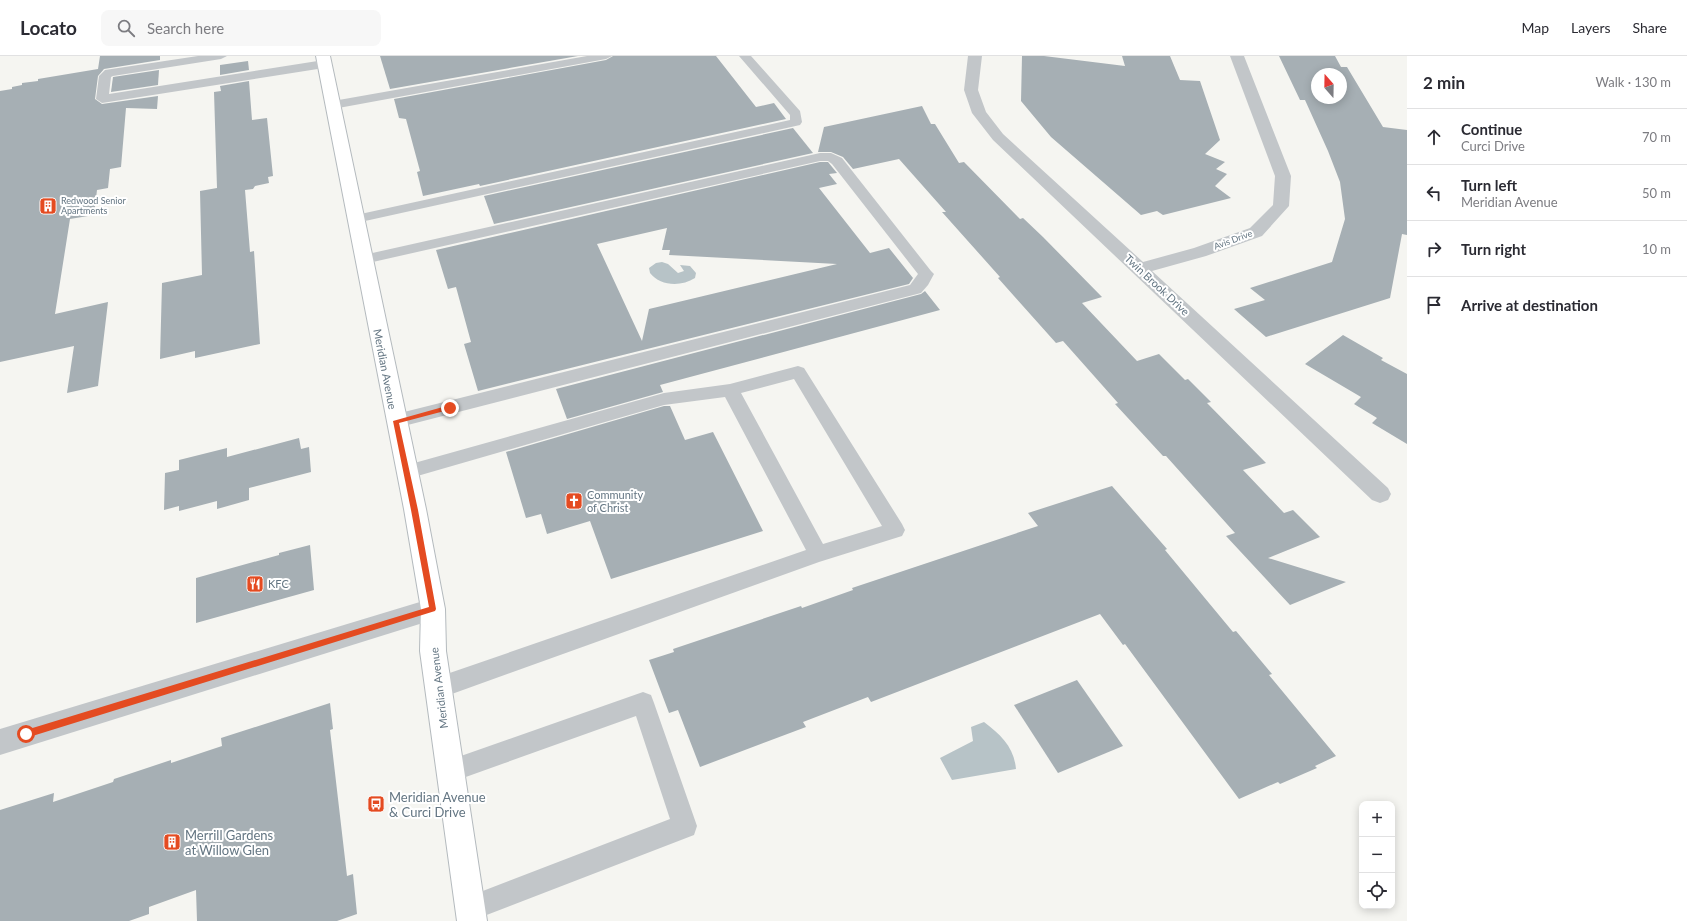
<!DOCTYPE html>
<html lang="en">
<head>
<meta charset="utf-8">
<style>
	:root { --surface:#fff; --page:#f7f7f7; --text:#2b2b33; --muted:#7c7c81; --line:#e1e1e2 }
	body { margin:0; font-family:Lato,sans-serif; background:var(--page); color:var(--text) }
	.controls { position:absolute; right:12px; bottom:12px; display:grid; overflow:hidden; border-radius:8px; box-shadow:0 2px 10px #0003 }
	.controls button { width:36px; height:36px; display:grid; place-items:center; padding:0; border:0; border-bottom:1px solid var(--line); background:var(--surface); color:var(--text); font:20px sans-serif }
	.compass { position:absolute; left:1311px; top:12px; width:36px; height:36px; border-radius:50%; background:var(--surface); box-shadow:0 2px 10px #0003; rotate:340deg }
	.stop { position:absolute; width:12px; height:12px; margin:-9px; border:3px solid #e44b21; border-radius:50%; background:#fff }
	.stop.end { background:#e44b21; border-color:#fff; box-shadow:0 1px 4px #0008 }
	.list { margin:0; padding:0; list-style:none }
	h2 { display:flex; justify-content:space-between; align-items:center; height:52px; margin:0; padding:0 16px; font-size:17px }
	h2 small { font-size:13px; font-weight:400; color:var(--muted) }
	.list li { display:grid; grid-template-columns:26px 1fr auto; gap:12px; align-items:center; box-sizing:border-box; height:56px; padding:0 16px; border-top:1px solid var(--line) }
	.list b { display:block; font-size:15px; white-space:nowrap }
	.list p { margin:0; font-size:13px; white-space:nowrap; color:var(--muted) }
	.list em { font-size:13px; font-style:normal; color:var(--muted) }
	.icon { flex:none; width:22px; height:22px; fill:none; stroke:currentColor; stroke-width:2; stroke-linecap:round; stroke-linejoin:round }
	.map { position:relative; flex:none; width:1407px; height:865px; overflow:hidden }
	header { display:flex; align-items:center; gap:24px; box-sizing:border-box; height:56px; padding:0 20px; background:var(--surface); border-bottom:1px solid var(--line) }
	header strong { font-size:19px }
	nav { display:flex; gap:22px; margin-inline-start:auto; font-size:14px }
	.search { width:280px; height:36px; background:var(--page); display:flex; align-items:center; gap:10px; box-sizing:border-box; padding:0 14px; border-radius:8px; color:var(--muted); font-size:15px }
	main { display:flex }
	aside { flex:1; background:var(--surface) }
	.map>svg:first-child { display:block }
	.water { fill:#b7c3c7 }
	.building { fill:#a6afb4; fill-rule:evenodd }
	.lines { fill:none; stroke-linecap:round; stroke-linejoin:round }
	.secondary-casing { stroke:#b4babe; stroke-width:2 }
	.lane { fill:#c2c6c9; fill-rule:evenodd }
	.street { fill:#c2c6c9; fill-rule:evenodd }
	.secondary { fill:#fff; fill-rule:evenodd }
	.route { fill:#e44b21 }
	.labels { text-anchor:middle; stroke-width:4; stroke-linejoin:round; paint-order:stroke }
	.far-poi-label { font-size:9px; fill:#637582; stroke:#fff; text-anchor:start }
	.far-street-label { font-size:9px; fill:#637582; stroke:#fff }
	.street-label { font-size:11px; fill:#637582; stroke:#fff }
	.poi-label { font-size:11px; fill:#637582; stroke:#fff; text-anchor:start }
	.near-poi-label { font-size:13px; fill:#637582; stroke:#fff; text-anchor:start }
</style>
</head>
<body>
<header>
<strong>Locato</strong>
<div class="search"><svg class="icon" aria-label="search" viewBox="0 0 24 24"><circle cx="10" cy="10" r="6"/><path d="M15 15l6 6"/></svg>Search here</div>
<nav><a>Map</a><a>Layers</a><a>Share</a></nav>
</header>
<main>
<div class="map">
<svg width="1407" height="865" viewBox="0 0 1407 865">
	<rect width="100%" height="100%" fill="#f5f5f1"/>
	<g class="water">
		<path d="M662,206L668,208L678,217L684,215L680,209L690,210L696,217L695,222C681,231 660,230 650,217L649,212L656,207Z"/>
		<path d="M984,666C1001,679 1014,691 1016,713L952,724L940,702L973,685L971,671Z"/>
	</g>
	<g class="building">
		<path d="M100,0H160V4L104,13L98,20L95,43L102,48L158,40L157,53L126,52L121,111L110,113L108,132L97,134L94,159L70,163L55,258L108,246L98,330L67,337L74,290L0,306V35L12,33V31L22,29V27L38,25V23L98,13Z"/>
		<path d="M380,0H578L390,33Z"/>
		<path d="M613,0H716L756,51L774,47L786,63L480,130L479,128L423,140L417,116L420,115L406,63L399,62L394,43L606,4Z"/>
		<path d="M1022,0H1044L1125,10L1122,0H1170L1180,24L1200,25L1220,84L1205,98L1225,106L1216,113L1227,118L1215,130L1231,142L1163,159L1157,155L1141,159L1051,81L1021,45Z"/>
		<path d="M1279,0H1335L1341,11H1347L1383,71L1407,74V179L1402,178L1390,242L1266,281L1234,253L1265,244L1250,232L1332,206L1345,163L1340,126L1328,95L1305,44H1300ZM1317,18H1341V42H1317Z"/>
		<path d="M248,5L249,14L220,19V9Z"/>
		<path d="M159,14L158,29L111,36L113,21Z"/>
		<path d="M249,25L252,64L267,62L273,120L268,121L269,127L255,130L253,133L245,134L250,196L254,195L260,288L195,302V295L160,303L162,227L202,219L200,135L217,132L214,36L221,35L220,30Z"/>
		<path d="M922,50L931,68H935L959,107L964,106L1020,163L1023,162L1043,181L1102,241L1082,247L1137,305L1159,298L1185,324L1188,323L1211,346L1207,347L1266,407L1243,414L1284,457L1293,454L1320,481L1268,502L1346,526L1290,549L1226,480L1235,477L1166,400H1163L1115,348L1118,347L1063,285L1056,287L998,222L1000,221L942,156H946L899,103L853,113L843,101L831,96H818L824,71Z"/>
		<path d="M793,72L813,97L494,168L484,140Z"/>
		<path d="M820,106H828L837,117L829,118L837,128L819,132L870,197L889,192L913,222L909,228L478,335L464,288L471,286L456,231L448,233L436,194ZM667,172L662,194H670L669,199L837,208L649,253L642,285L597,188Z"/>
		<path d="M925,235L940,254L660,329L663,336L567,363L556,333L921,238Z"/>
		<path d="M1343,279L1383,302L1381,304L1407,318V388L1372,367L1377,362L1354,348L1361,341L1305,308Z"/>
		<path d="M664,350H670L685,384L713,376L763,475L611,523L590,465L547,478L541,458L526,462L506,396Z"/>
		<path d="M299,382L301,393L309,391L311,416L249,432V444L217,453V445L179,455V450L164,454L165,417L179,414V404L227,392V401Z"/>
		<path d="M1112,430L1167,493L1165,494L1233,576L1236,575L1272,618L1269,619L1336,700L1315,710L1317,712L1280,728L1278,726L1239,743L1125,588L1123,589L1100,558L871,646L868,641L803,666L806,671L700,711L678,654L669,657L649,604L674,596L673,593L801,550L802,552L853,534L852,532L1038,470L1028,457Z"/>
		<path d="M310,489L314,534L196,567V522L279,499V497Z"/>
		<path d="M1077,624L1123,690L1058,717L1014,649Z"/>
		<path d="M330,647L333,673L330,674L347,820L353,818L357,858L337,865H197L196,834L149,851V858L129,865H0V754L54,737L53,746L113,726L114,723L171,704V707L222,690L221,682Z"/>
	</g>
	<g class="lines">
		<g class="secondary-casing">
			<path id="secondary" d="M316,0H330L426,453L445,553L446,595L487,865H457L420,595L421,553L404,453Z"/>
		</g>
		<g class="lane">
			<path d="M198,0H227L221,3L113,20L111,21L109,38L324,4L330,8L324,12L102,47L96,43L99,20L105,14Z"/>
			<path d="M587,0H612L606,3L333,53L327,49L333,45Z"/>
			<path d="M739,0H751L800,55L802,66L800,69L356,167L351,166L349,163L351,160L356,159L790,64V59Z"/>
			<path d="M820,97H831L842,102L931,215L934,218L928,229L921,237L396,372L390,370L387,365L390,360L396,358L910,229L918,218L832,108L828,105H820L364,208L359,206L356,203L359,200Z"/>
			<path d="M798,310L804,312L902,468L905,474L902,480L819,506L438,643L430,639L427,632L430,625L438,621L806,494L725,341L664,349L407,423L400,421L398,416L400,411L664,337L730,328ZM794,323L882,470L823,488L741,337Z"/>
			<path d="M643,636L651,639L654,647L697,770L694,779L471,865L462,861L458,852L462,843L670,763L636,660L449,727L441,723L437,715L441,707Z"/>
		</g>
		<g class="street">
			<path d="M968,0H982L978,34L986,56L1003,78L1143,206L1194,192L1250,172L1273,149L1275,120L1230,0H1244L1291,120L1289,150L1262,180L1206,200L1152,215L1388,432L1391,438L1388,444L1380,447L1372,444L993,84L972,57L964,34Z"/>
			<path d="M433,542L442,545L445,553L442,561L0,699V673Z"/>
		</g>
		<use href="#secondary" class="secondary"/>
	</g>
	<path class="route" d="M450,349L453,352L452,353L399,367L418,454L436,553L435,555L26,682L23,681L22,678L26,674L429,551L411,454L393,365Z"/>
	<defs>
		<g id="building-square" transform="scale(0.9)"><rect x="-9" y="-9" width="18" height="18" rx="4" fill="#e44b21" stroke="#fff"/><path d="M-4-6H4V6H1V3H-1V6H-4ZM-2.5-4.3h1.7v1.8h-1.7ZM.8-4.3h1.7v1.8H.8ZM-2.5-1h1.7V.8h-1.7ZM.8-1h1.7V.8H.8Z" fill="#fff"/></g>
		<g id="church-square" transform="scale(0.9)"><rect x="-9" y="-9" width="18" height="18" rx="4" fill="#e44b21" stroke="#fff"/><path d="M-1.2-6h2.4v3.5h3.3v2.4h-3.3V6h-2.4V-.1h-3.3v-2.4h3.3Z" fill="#fff"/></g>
		<g id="restaurant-square" transform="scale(0.9)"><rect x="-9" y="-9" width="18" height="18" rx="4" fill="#e44b21" stroke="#fff"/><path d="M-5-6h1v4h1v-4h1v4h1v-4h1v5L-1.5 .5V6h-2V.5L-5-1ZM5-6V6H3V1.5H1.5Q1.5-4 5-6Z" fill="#fff"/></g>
		<g id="bus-square" transform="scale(0.9)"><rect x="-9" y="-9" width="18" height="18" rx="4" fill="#e44b21" stroke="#fff"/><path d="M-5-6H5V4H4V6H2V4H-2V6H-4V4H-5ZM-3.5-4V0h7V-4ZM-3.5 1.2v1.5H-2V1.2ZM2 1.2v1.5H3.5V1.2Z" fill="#fff"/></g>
	</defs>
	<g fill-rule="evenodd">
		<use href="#building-square" x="48" y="150"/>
		<use href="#church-square" x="574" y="445"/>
		<use href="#restaurant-square" x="255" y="528"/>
		<use href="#bus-square" x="376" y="748"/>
		<use href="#building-square" x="172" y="786"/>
	</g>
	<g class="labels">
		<g class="far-poi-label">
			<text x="61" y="148">Redwood Senior<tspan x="61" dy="10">Apartments</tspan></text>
		</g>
		<g class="far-street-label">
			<text transform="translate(1233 184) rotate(-20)" y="3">Avis Drive</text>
		</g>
		<g class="street-label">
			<text transform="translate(1157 229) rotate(43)" y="4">Twin Brook Drive</text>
			<text transform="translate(385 313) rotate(79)" y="4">Meridian Avenue</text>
			<text transform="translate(439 632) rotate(-97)" y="4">Meridian Avenue</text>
		</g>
		<g class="poi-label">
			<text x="587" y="443">Community<tspan x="587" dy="13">of Christ</tspan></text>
			<text x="268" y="532">KFC</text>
		</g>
		<g class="near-poi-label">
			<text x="389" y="746">Meridian Avenue<tspan x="389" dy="15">&amp; Curci Drive</tspan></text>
			<text x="185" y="784">Merrill Gardens<tspan x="185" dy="15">at Willow Glen</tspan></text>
		</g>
	</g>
</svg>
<div class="controls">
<button>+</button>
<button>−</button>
<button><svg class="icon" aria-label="locate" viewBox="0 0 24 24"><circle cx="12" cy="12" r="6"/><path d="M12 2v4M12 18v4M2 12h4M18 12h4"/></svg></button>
</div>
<svg class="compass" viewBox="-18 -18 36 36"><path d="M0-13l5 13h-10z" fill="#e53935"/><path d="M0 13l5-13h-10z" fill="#7c7c81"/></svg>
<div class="stop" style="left:26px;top:678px"></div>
<div class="stop end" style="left:450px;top:352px"></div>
</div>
<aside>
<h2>2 min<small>Walk · 130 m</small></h2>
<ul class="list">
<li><svg class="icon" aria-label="ahead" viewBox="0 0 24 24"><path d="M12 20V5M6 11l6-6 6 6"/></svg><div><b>Continue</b><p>Curci Drive</p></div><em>70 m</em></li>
<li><svg class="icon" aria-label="left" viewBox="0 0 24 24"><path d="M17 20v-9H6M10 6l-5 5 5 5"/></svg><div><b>Turn left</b><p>Meridian Avenue</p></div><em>50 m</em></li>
<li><svg class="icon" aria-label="right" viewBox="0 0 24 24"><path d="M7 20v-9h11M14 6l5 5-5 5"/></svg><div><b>Turn right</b></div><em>10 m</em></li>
<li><svg class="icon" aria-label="arrive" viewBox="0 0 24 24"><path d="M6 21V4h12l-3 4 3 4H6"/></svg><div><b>Arrive at destination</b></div></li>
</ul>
</aside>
</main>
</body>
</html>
